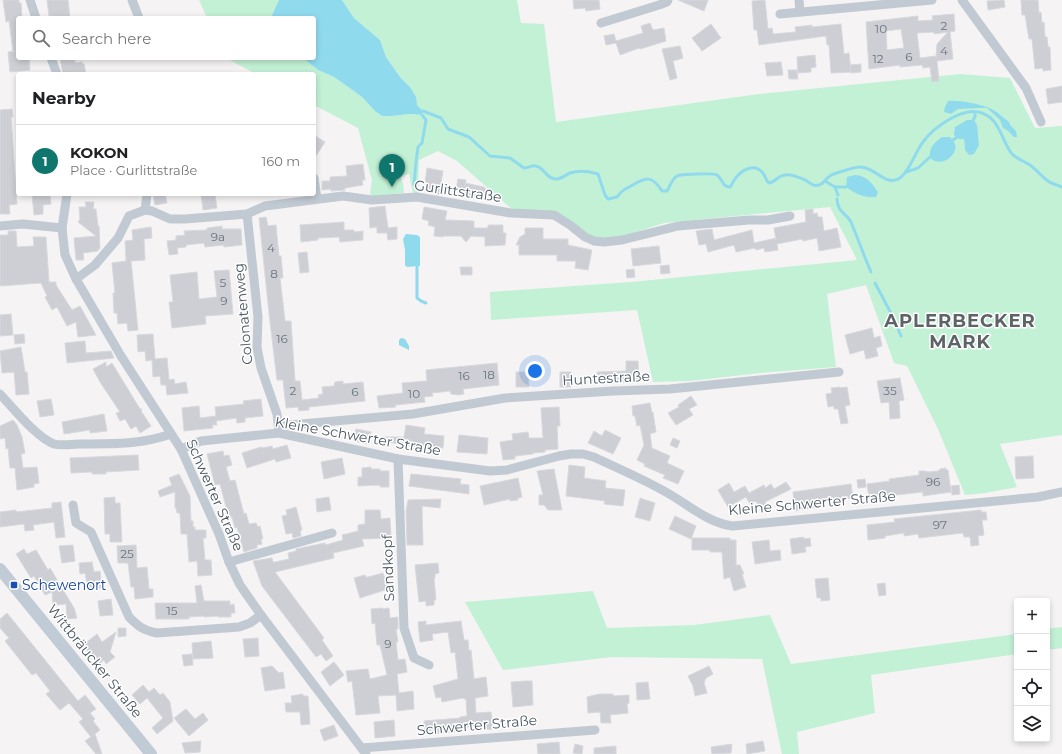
<!DOCTYPE html>
<html lang="en">
<head>
<meta charset="utf-8">
<style>
	:root { --surface:#fff; --page:#f6f6f6; --text:#202124; --muted:#757577; --line:#e0e0e0; --accent:#0f766e }
	body { margin:0; font-family:Montserrat,sans-serif; background:var(--page); color:var(--text) }
	.controls { position:absolute; right:12px; bottom:12px; display:grid; overflow:hidden; border-radius:4px; box-shadow:0 2px 6px #0003 }
	.controls button { width:36px; height:36px; display:grid; place-items:center; padding:0; border:0; border-bottom:1px solid var(--line); background:var(--surface); color:var(--text); font:20px sans-serif }
	.you { position:absolute; left:535px; top:371px; width:14px; height:14px; margin:-10px; border:3px solid #fff; border-radius:50%; background:#1a73e8; box-shadow:0 0 0 6px #1a73e833 }
	.badge { display:grid; place-items:center; width:26px; height:26px; border-radius:50%; background:var(--accent); color:#fff; font-size:13px; font-weight:700 }
	.pin { position:absolute; translate:-50% -33px; filter:drop-shadow(0 1px 2px #0008) }
	.pin::after { content:''; position:absolute; top:21px; width:14px; height:12px; background:inherit; clip-path:polygon(0 0,100% 0,50% 100%) }
	.list { margin:0; padding:0; list-style:none }
	h2 { display:flex; justify-content:space-between; align-items:center; height:52px; margin:0; padding:0 16px; font-size:17px }
	h2 small { font-size:13px; font-weight:400; color:var(--muted) }
	.list li { display:grid; grid-template-columns:26px 1fr auto; gap:12px; align-items:center; box-sizing:border-box; height:72px; padding:0 16px; border-top:1px solid var(--line) }
	.list b { display:block; font-size:15px; white-space:nowrap }
	.list p { margin:0; font-size:13px; white-space:nowrap; color:var(--muted) }
	.list em { font-size:13px; font-style:normal; color:var(--muted) }
	.icon { flex:none; width:22px; height:22px; fill:none; stroke:currentColor; stroke-width:2; stroke-linecap:round; stroke-linejoin:round }
	.map { position:relative; flex:none; width:1062px; height:754px; overflow:hidden }
	.search { position:absolute; background:var(--surface); box-shadow:0 2px 6px #0003; left:16px; top:16px; width:300px; height:44px; display:flex; align-items:center; gap:10px; box-sizing:border-box; padding:0 14px; border-radius:4px; color:var(--muted); font-size:15px }
	.panel { position:absolute; background:var(--surface); box-shadow:0 2px 6px #0003; left:16px; top:72px; width:300px; height:124px; border-radius:4px }
	.map>svg:first-child { display:block }
	.green { fill:#c3f1d5; fill-rule:evenodd }
	.water { fill:#90daee }
	.lines { fill:none; stroke-linecap:round; stroke-linejoin:round }
	.stream { stroke:#90daee; stroke-width:3 }
	.building { fill:#cdcfd5; stroke:#d7d9de; fill-rule:evenodd }
	.minor { stroke:#c1cad2; stroke-width:9 }
	.secondary { stroke:#c1cbd6; stroke-width:12 }
	.transit-dot { fill:#1a4fb4; stroke:#fff; stroke-width:1.5 }
	.labels { text-anchor:middle; stroke-width:3; stroke-linejoin:round; paint-order:stroke }
	.number-label { font-size:12px; fill:#6b747e }
	.street-label { font-size:14px; fill:#4a5661; stroke:#fff }
	.transit-label { font-size:14px; fill:#164399; stroke:#fff; text-anchor:start }
	.district-label { font-size:18px; font-weight:bold; letter-spacing:1px; fill:#5f6368; stroke:#fff }
</style>
</head>
<body>
<div class="map">
<svg width="1062" height="754" viewBox="0 0 1062 754">
	<rect width="100%" height="100%" fill="#f5f3f3"/>
	<g class="green">
		<path d="M199,0H279L272,15V18H207Z"/>
		<path d="M342,0H517L521,23L544,24L556,122L759,94L960,74L1010,78L1035,128L1062,126V435L1000,444L1017,487L985,493L965,495L938,429L907,366L894,363L866,285L827,294L836,367L760,373L690,381L653,382L637,310L491,320L490,292L631,282L857,260L830,207L664,223L621,237L594,238L555,212L513,210L457,161L438,151L419,160L418,195L413,193L409,174L400,176L403,184L404,193L373,196L370,194L372,180L358,128L314,105V74H256L226,58H303L318,70L334,77L351,89L362,97L375,111L382,116H391L410,114L422,115L423,111L417,105L410,87L400,77L386,57L380,40L354,18ZM978,137L979,144L965,150L964,139Z"/>
		<path d="M593,591L607,628L694,625L770,615L791,664L1017,634V654L871,675L875,713L797,732L799,754H782L762,659L611,657L503,670L465,602Z"/>
		<path d="M1062,627V648L1047,650V629Z"/>
	</g>
	<g class="water">
		<path d="M279,0H342L354,18L380,40L386,57L400,77L410,87L416,97L417,105L423,111L422,115L410,114L391,116H382L375,111L362,97L351,89L334,77L318,70L303,58H314V18H272V15Z"/>
		<path d="M948,101C962,100 985,105 995,111C999,113 1003,118 1008,121L1011,126L1016,131L1017,137H1014L1007,130L1003,128L1000,120L987,108H979L958,109L951,114L944,112L945,107Z"/>
		<path d="M967,120H974L977,125L979,145L974,154L969,155L965,150L964,139H959L954,135L955,127Z"/>
		<path d="M942,137H950C951,138 953,140 954,142C960,152 946,165 935,161C933,160 931,159 930,157C929,147 934,143 942,137Z"/>
		<path d="M855,175C867,176 871,182 878,192L876,197C864,198 856,194 846,187L847,177Z"/>
		<path d="M406,234L417,235L420,237V266L407,267L405,265V250L403,239Z"/>
		<path d="M401,338L405,339L409,346V350L399,345V340Z"/>
	</g>
	<g class="lines">
		<g class="stream">
			<path d="M423,111L441,118L448,129L469,137L490,156L510,158L524,168C528,168 532,165 536,166C545,168 546,179 556,179C562,179 565,175 570,173C579,170 589,171 598,174L605,195L608,199L617,197C621,191 625,189 631,186C646,177 652,175 662,191H667C670,186 672,179 677,176C680,174 714,173 717,175C723,179 722,187 730,187C733,184 733,181 735,179C741,170 754,163 762,172C766,176 765,180 769,183C775,182 779,175 785,175C790,174 798,177 803,179C809,181 811,187 819,185C824,184 826,178 830,176C832,174 855,167 859,167C875,166 886,188 900,178C910,171 915,152 923,142C934,127 963,106 982,113C1000,119 1002,142 1012,154C1017,159 1024,161 1030,165C1037,170 1042,177 1048,181C1052,184 1057,185 1062,187"/>
			<path d="M973,120L975,117V112"/>
			<path d="M953,140L957,137"/>
			<path d="M906,172L918,168L930,157"/>
			<path d="M825,181L835,187H846"/>
			<path d="M414,185L416,162L418,147L422,143L426,120L422,115"/>
			<path d="M835,187L838,195"/>
			<path d="M837,199C838,214 846,212 851,222C858,239 864,256 871,272"/>
			<path d="M417,267V298L421,301L426,303"/>
			<path d="M875,283L893,317L901,336"/>
		</g>
	</g>
	<g class="building">
		<path d="M3,0H19V3H21L22,18H18V51H13L9,21L6,22Z"/>
		<path d="M47,0H68L70,18H54L53,16H49Z"/>
		<path d="M573,0H599L600,9L586,11L585,8L574,9Z"/>
		<path d="M678,0H708L704,11Z"/>
		<path d="M765,0L768,29L772,28L773,34L796,32L795,27L812,25V27L841,24L844,54L849,53L851,72L831,73L829,45H827L826,36L759,45L757,30H754L752,1Z"/>
		<path d="M1004,0L1005,7L988,10L987,1Z"/>
		<path d="M1021,0H1038L1039,13L1041,12L1042,23L1044,22L1045,37H1047L1048,47H1050L1051,70L1043,71V68L1035,69L1032,39H1029L1025,15H1022Z"/>
		<path d="M954,14L955,31L950,32L953,59L937,61L939,81L932,82L930,67L923,68L922,65L900,67V65L869,69L866,22L918,16V21L933,20L932,16ZM901,29L904,48L887,50L886,31ZM934,32V34L948,32L937,44L936,58V56L920,58L917,33Z"/>
		<path d="M650,23L653,30L664,28L666,41L640,49L639,48L620,55L616,43L606,45L604,36L614,34L616,41L643,33L641,26Z"/>
		<path d="M711,24L721,38L702,51L692,38Z"/>
		<path d="M680,46L683,58L673,61L677,78L670,80L662,49Z"/>
		<path d="M18,51V58H29L30,70L10,72L8,52Z"/>
		<path d="M815,55L816,67L811,68V72L798,73L797,57Z"/>
		<path d="M60,58H75V63L82,62L83,64H84L86,74H78V72L63,74Z"/>
		<path d="M781,62L783,75L767,76L765,63Z"/>
		<path d="M861,64V72L851,73L850,65Z"/>
		<path d="M788,70H797L798,79H789Z"/>
		<path d="M1062,86V102L1048,104L1046,89Z"/>
		<path d="M12,109L13,117H11L17,204L9,205L10,214H0V110Z"/>
		<path d="M314,135L325,142L314,159Z"/>
		<path d="M363,164L365,180H362L363,185L345,188V190L331,191V189L322,190V181H330V177L347,176L346,166Z"/>
		<path d="M427,168L443,171L441,183H444L443,195L431,193V191L424,190Z"/>
		<path d="M458,179L466,180L465,186V183L484,187L487,190L485,197L474,195V198L463,196L464,190L456,189Z"/>
		<path d="M32,194H42V196H50L51,204L43,205V214L34,215Z"/>
		<path d="M153,194H165L167,203L155,205Z"/>
		<path d="M201,194H215L217,208L203,210Z"/>
		<path d="M85,202H94L93,209H96L98,226H99L100,249H98V251L83,253L84,260H76L74,238L96,236L78,222L80,219L79,207H86Z"/>
		<path d="M385,206L388,228L397,227V239L388,240L387,233H377V227L370,228L369,208Z"/>
		<path d="M424,207L447,211L445,220L474,221V228H488V225H503V233H506L505,245L485,246V237L471,236L466,242L461,236H443V237L434,236L435,227L428,225L429,221L422,219Z"/>
		<path d="M813,209V214L817,213L818,217H822L824,231L837,228L841,247L819,251L817,238L803,241L802,239L777,244L778,250L765,252L764,248L756,250L755,248L736,252L734,245L708,252L706,244L699,245L696,231L712,229L714,240L752,230L754,243L776,238V240L774,228L806,222L805,210Z"/>
		<path d="M266,217L268,226L276,225L279,256H281L283,278H280L284,312L285,321H291L295,381H300L302,400L319,398L318,395L323,394L322,387L334,386L335,382L343,381V384L363,382L365,401L309,407V410L299,411L298,407L286,408L283,380H277L270,322L259,218Z"/>
		<path d="M344,222V230H354V232L363,231V240L340,242L339,237L318,238V240L301,242L300,225Z"/>
		<path d="M222,226V229H241L242,245L224,247V245L205,247L204,243L186,245V247L177,248L178,254L169,255L167,241L176,240V236L185,235L184,231L207,230V228Z"/>
		<path d="M151,227L152,238L144,239L145,260L131,261L138,330L128,331L127,323L118,324L117,313H114L113,293H115L112,263L126,261L125,241L133,240L132,230Z"/>
		<path d="M525,228H543V239H568V245L592,250L588,270L575,268L576,261H557V255H519V245H516L520,237L525,234Z"/>
		<path d="M8,231H16L17,247L34,246L33,237H46L49,282H56V285L72,310L80,306L96,335L78,337L76,322L67,326L57,307L52,310L45,297L47,296L41,283L0,286V235H8Z"/>
		<path d="M659,246L661,263L633,266L631,249Z"/>
		<path d="M307,252L309,272L300,273L298,253Z"/>
		<path d="M669,265L670,273L661,274L660,266Z"/>
		<path d="M460,267H472V275H461Z"/>
		<path d="M634,269L635,277L627,278L626,270Z"/>
		<path d="M229,270L233,314L205,316L206,324L172,328L169,302H173L170,275L197,272L199,299L217,297L214,271Z"/>
		<path d="M11,314L13,335L0,336V315Z"/>
		<path d="M872,328L874,338L880,336L882,346L876,348L878,356L866,359L864,350L850,354L845,335Z"/>
		<path d="M24,334L25,343L15,344L14,335Z"/>
		<path d="M153,334L155,359L167,358L169,380L174,379L175,384L186,382L188,393L167,395L166,385H161L160,376L153,377L152,360L146,361L145,351L138,352L137,335Z"/>
		<path d="M85,341L86,353L111,351L114,358L67,363L65,343Z"/>
		<path d="M21,347L25,372H27L29,394L16,395L14,372L2,373L0,351Z"/>
		<path d="M626,361H638L639,382L598,383L597,372L626,371Z"/>
		<path d="M106,362V367L112,363L140,409H142L141,411L151,426L140,433L136,426L131,429L125,419L120,421L116,413L120,412L100,382L93,369Z"/>
		<path d="M497,363L499,385L463,389L464,394L459,395L451,394L450,391L432,393L433,396L424,397L425,402L395,405L396,407L379,408L377,396L403,393L402,383L427,381L426,370Z"/>
		<path d="M516,372H528L529,387H516Z"/>
		<rect x="560" y="372" width="11" height="15"/>
		<path d="M900,378L904,400L899,401L900,418L890,419L889,402L881,403L877,381Z"/>
		<path d="M840,387V388L847,387L850,405L845,406L848,423L841,424L838,409H834V406L828,407L826,394L832,393L831,388Z"/>
		<path d="M691,396L697,405L689,409L693,415L676,425L668,413L679,407L678,405Z"/>
		<path d="M51,399L54,415L40,417L37,401Z"/>
		<path d="M261,399L263,416L245,418V422L237,423L236,418L216,421L217,425H212L213,428L184,431L182,408L199,406L200,418L216,416L215,407L244,404L243,401Z"/>
		<path d="M650,403L652,413L653,412L656,432L650,434L652,448L670,456L667,463L684,471L678,484L663,478L665,475L644,466L645,464L637,460L644,445L640,425L637,426L635,416H633L632,406Z"/>
		<path d="M559,407L560,426H557L558,449L545,450V452L533,453V454L515,456V459L503,460L500,442L513,440L512,434L528,432L529,438H543L541,408Z"/>
		<path d="M104,414L107,431L90,433V430L64,434L62,422Z"/>
		<path d="M13,420L17,425L22,437L25,453L21,454L23,468L37,467L39,483L34,484V487L17,490L15,468H10L8,448L6,449L5,438L0,439V426Z"/>
		<path d="M406,425L425,428L424,434L444,436L443,448L429,447V449L382,441V437H404Z"/>
		<path d="M356,429L371,432L369,444L354,441Z"/>
		<path d="M605,430L621,438L613,454L588,443L594,431L602,436Z"/>
		<path d="M459,435L488,438L487,454L457,452Z"/>
		<path d="M673,438L680,441L677,448L670,445Z"/>
		<path d="M287,445L291,458L276,462L275,459L247,468L242,453L261,447L262,448L272,446L273,449Z"/>
		<path d="M223,451L224,456L229,455L232,465L226,467L230,481L235,480L244,514L246,513L249,524L256,523L258,527L260,526L263,539H261L262,544L257,545V548L244,552L237,527L235,528L232,517L229,518L220,484L215,485L207,454Z"/>
		<path d="M138,455L139,470L106,472V474H92V472L71,473L70,458Z"/>
		<path d="M1033,456L1034,478L1016,479L1015,457Z"/>
		<path d="M342,458L345,474L324,479L321,462Z"/>
		<path d="M569,465L585,467L584,478L606,481L605,488L625,490L623,506L604,504L605,501L566,496Z"/>
		<path d="M371,467V469H380V471H389V487H380V485L358,486V477H362V468Z"/>
		<path d="M946,468V470H948L951,492L923,496V492L869,498L867,484L890,481L889,479L919,475V471H925L928,472L938,471L940,469Z"/>
		<path d="M554,469L562,510H548L544,505H539V495H543L537,471Z"/>
		<path d="M179,474L190,496L191,521H193V527H195V530H206V538H203L205,560H211L212,575L198,576L197,561L189,562L187,534H181L180,513H177L176,508H175V492L160,497L158,491L172,485L169,478Z"/>
		<path d="M411,474L461,479L460,484L469,485V494L409,486Z"/>
		<path d="M518,478L522,497L518,498V500L510,501V499L484,505L480,486Z"/>
		<path d="M865,479L866,487L858,488L857,480Z"/>
		<path d="M786,482L791,489L765,502L767,504L760,508L756,501L750,504L746,497L728,507L718,490L729,483L734,492L745,486L749,493L764,485L765,488L771,484L774,489Z"/>
		<path d="M851,484L853,498L814,502L815,507L795,511L793,492Z"/>
		<path d="M959,485L960,494L952,495L951,486Z"/>
		<path d="M115,497V503H120L122,542H110V534H105L104,498Z"/>
		<path d="M329,497L331,510L317,512L316,499Z"/>
		<path d="M640,498L655,503L650,521L635,517Z"/>
		<path d="M441,499L440,508L422,506L423,545H407L406,511L408,500Z"/>
		<path d="M61,502L65,537L56,538L54,522L33,525L34,530L25,531L24,524L0,527V512L16,510V512L52,508V503Z"/>
		<path d="M296,507L302,530L300,531L301,536L293,538L292,533L286,534L282,516L287,515L286,510Z"/>
		<path d="M365,510H380L381,519L390,518L391,538L362,539L364,546L333,553L334,558L275,572L324,638L322,640L333,656L326,661L321,654L316,657L262,586L253,561L272,558L273,562H275L289,559L288,553L296,551V549L325,543L326,545L343,540L342,535L358,531V525L365,524Z"/>
		<path d="M981,510L982,512H986L987,520H982L984,535L978,536L979,545L971,546L970,537H964L963,533L919,538L918,534L904,536V533L885,536V538L868,540L867,525L895,522L894,519Z"/>
		<path d="M675,516L696,526L691,539L669,529Z"/>
		<path d="M804,537V539L810,538L811,546L805,547L806,552L792,554L790,539Z"/>
		<path d="M692,538H730V540H736V565H740L744,574H742L746,587L734,591L730,577L724,579L722,552H710V550H692Z"/>
		<path d="M769,540L770,551L780,550L781,560L755,564L752,542Z"/>
		<path d="M73,545L75,561L62,563L59,546Z"/>
		<path d="M136,545L137,568L147,567L149,589H153V597L135,599L134,587H131L128,563H118L117,546Z"/>
		<path d="M24,549L27,554L36,550L48,570L50,568L74,608L77,618L67,619L66,604L53,605L52,592L45,595L34,576L31,578L16,554Z"/>
		<path d="M92,562L94,572L100,571L102,588H88L85,573L80,574L79,563Z"/>
		<path d="M438,563L439,573L435,574V578H434L436,600H434V605L426,606V601L419,602L415,565Z"/>
		<path d="M383,573L388,589L360,598L354,578L365,575L366,577H368Z"/>
		<path d="M828,578L830,600L821,601V598H817L815,579Z"/>
		<path d="M885,583L886,595L879,596L877,584Z"/>
		<path d="M201,585L204,601H230V605L234,604L235,613H231V617H218V616L204,617V616L189,617V619H156L155,603H197L195,586Z"/>
		<path d="M111,599L113,615L100,616L98,601Z"/>
		<path d="M383,608V609L389,608L390,618L398,617V629H396L398,642H396L398,660L405,659L407,672L397,674L399,693L413,691L414,709L397,711L396,695L378,696L380,713L356,715L352,681L348,682L346,671L368,669L370,679L387,675L380,645H377L375,623L372,624L371,609Z"/>
		<path d="M7,613L78,701L85,695L96,709L90,713L95,719L93,721L100,730L91,737L79,722L83,719L69,703L60,710L46,694L50,691L36,673L32,675L5,641L9,638L0,628V619Z"/>
		<path d="M426,621V625L461,621L464,640H468L469,651L471,650L474,679L486,677L488,696L475,698L476,713L491,712L493,729L477,730V727H461V731L432,734V730L425,731L424,721L460,718V717L467,716L466,699H464L463,698L442,702L441,697L436,698L433,686L458,679L455,652L451,653L448,632L432,634L433,640L420,642L418,622Z"/>
		<path d="M118,628H126V636L118,637Z"/>
		<path d="M116,632L110,652L115,657L106,664L104,660L98,665L83,645L97,634L102,642Z"/>
		<path d="M258,638L259,656L245,657L243,639Z"/>
		<path d="M211,641L213,658L193,659L192,643Z"/>
		<path d="M192,654L193,665L184,666L182,655Z"/>
		<path d="M334,662L344,675L330,686L321,672Z"/>
		<path d="M272,666L279,673L283,672L285,688L265,691L261,668Z"/>
		<path d="M709,666L713,674L706,678L704,683L707,693L695,696L693,686L688,676Z"/>
		<path d="M526,681H532L533,705L513,707L511,682Z"/>
		<path d="M648,682L650,699L637,700L636,683Z"/>
		<path d="M143,685L149,692L154,688L160,695L163,693L170,702L173,721L157,734L152,728L163,718L147,698L140,704L132,695Z"/>
		<path d="M303,694V696H308L310,724L301,725L300,712H286L285,703H292L291,696Z"/>
		<path d="M599,694H613V696L629,695V703L627,704L628,713L610,715L611,723H601L600,712L588,713L587,697Z"/>
		<path d="M186,709L195,719L203,713L208,720L189,736L174,718Z"/>
		<path d="M394,720L395,736L375,738L374,722Z"/>
		<path d="M334,725L338,736L324,741L320,730Z"/>
		<path d="M95,734L102,754H96L85,741Z"/>
		<path d="M201,741L200,752L185,753L182,743Z"/>
		<path d="M763,741L765,751L747,754L746,744Z"/>
		<path d="M559,742L560,754H538L537,744Z"/>
		<path d="M575,744L583,746L582,754L573,753Z"/>
		<path d="M732,744L731,753L712,754L711,747Z"/>
		<path d="M616,746V754H594V748Z"/>
	</g>
	<g class="lines">
		<g class="minor">
			<path d="M30,0L36,18"/>
			<path d="M132,0L139,18"/>
			<path d="M799,0L800,12"/>
			<path d="M962,0L1026,88L1041,122"/>
			<path d="M780,14L932,0"/>
			<path d="M601,23L659,5L667,2L668,0"/>
			<path d="M51,58L57,74"/>
			<path d="M314,178L317,199"/>
			<path d="M67,194L62,228L65,255L76,279L121,356L181,449L219,534L229,562L240,585L261,615L366,754"/>
			<path d="M145,210L147,194"/>
			<path d="M247,214L258,317L257,347L261,368L277,414L279,432"/>
			<path d="M0,226L23,224L62,228"/>
			<path d="M76,279L95,265L118,238L129,216L145,210L152,211L170,219H185L247,214L265,206L343,196L372,200L417,197L511,213L554,215L570,225L585,237L594,241L604,242L622,240L678,226L749,220H768L790,216"/>
			<path d="M0,394C13,408 37,438 54,444C61,446 72,444 79,444C111,444 140,445 171,434"/>
			<path d="M279,426L413,414L505,398L613,391L670,389L839,372"/>
			<path d="M181,449L201,441L279,433L398,459L490,471L507,470L559,456L571,454H583L594,457C619,469 646,480 671,495C691,507 709,523 733,526L1038,497L1062,492"/>
			<path d="M398,459L404,628L414,658L429,665"/>
			<path d="M73,505L76,523L91,532L129,617C139,627 143,630 157,633L239,627L250,623L261,615"/>
			<path d="M229,562L332,533"/>
			<path d="M362,748L595,730"/>
		</g>
		<path class="secondary" d="M0,569L151,754"/>
	</g>
	<rect class="transit-dot" x="10" y="581" width="8" height="8" rx="2"/>
	<g class="labels">
		<g class="number-label">
			<text x="944" y="30">2</text>
			<text x="881" y="33">10</text>
			<text x="944" y="55">4</text>
			<text x="909" y="61">6</text>
			<text x="878" y="63">12</text>
			<text x="218" y="241">9a</text>
			<text x="271" y="252">4</text>
			<text x="274" y="278">8</text>
			<text x="223" y="287">5</text>
			<text x="224" y="305">9</text>
			<text x="282" y="343">16</text>
			<text x="489" y="379">18</text>
			<text x="464" y="380">16</text>
			<text x="293" y="395">2</text>
			<text x="890" y="395">35</text>
			<text x="355" y="396">6</text>
			<text x="414" y="398">10</text>
			<text x="933" y="486">96</text>
			<text x="940" y="529">97</text>
			<text x="127" y="558">25</text>
			<text x="172" y="615">15</text>
			<text x="388" y="648">9</text>
		</g>
		<g class="street-label">
			<text transform="translate(458 191) rotate(8)" y="5">Gurlittstraße</text>
			<text transform="translate(243 314) rotate(-95)" y="5">Colonatenweg</text>
			<text transform="translate(606 378) rotate(-3)" y="5">Huntestraße</text>
			<text transform="translate(358 436) rotate(10)" y="5">Kleine Schwerter Straße</text>
			<text transform="translate(215 495) rotate(66)" y="5">Schwerter Straße</text>
			<text transform="translate(812 503) rotate(-5)" y="5">Kleine Schwerter Straße</text>
			<text transform="translate(388 568) rotate(-92)" y="5">Sandkopf</text>
			<text transform="translate(95 661) rotate(51)" y="5">Wittbräucker Straße</text>
			<text transform="translate(477 725) rotate(-5)" y="5">Schwerter Straße</text>
		</g>
		<g class="transit-label">
			<text x="22" y="590">Schewenort</text>
		</g>
		<g class="district-label">
			<text x="960" y="327">APLERBECKER<tspan x="960" dy="21">MARK</tspan></text>
		</g>
	</g>
</svg>
<div class="controls">
<button>+</button>
<button>−</button>
<button><svg class="icon" aria-label="locate" viewBox="0 0 24 24"><circle cx="12" cy="12" r="6"/><path d="M12 2v4M12 18v4M2 12h4M18 12h4"/></svg></button>
<button><svg class="icon" aria-label="layers" viewBox="0 0 24 24"><path d="M12 4l9 5-9 5-9-5zM3 14l9 5 9-5"/></svg></button>
</div>
<div class="you"></div>
<div class="pin badge" style="left:392px;top:187px">1</div>
<div class="search"><svg class="icon" aria-label="search" viewBox="0 0 24 24"><circle cx="10" cy="10" r="6"/><path d="M15 15l6 6"/></svg>Search here</div>
<section class="panel">
<h2>Nearby<small></small></h2>
<ul class="list">
<li><span class="badge">1</span><div><b>KOKON</b><p>Place · Gurlittstraße</p></div><em>160 m</em></li>
</ul>
</section>
</div>
</body>
</html>
